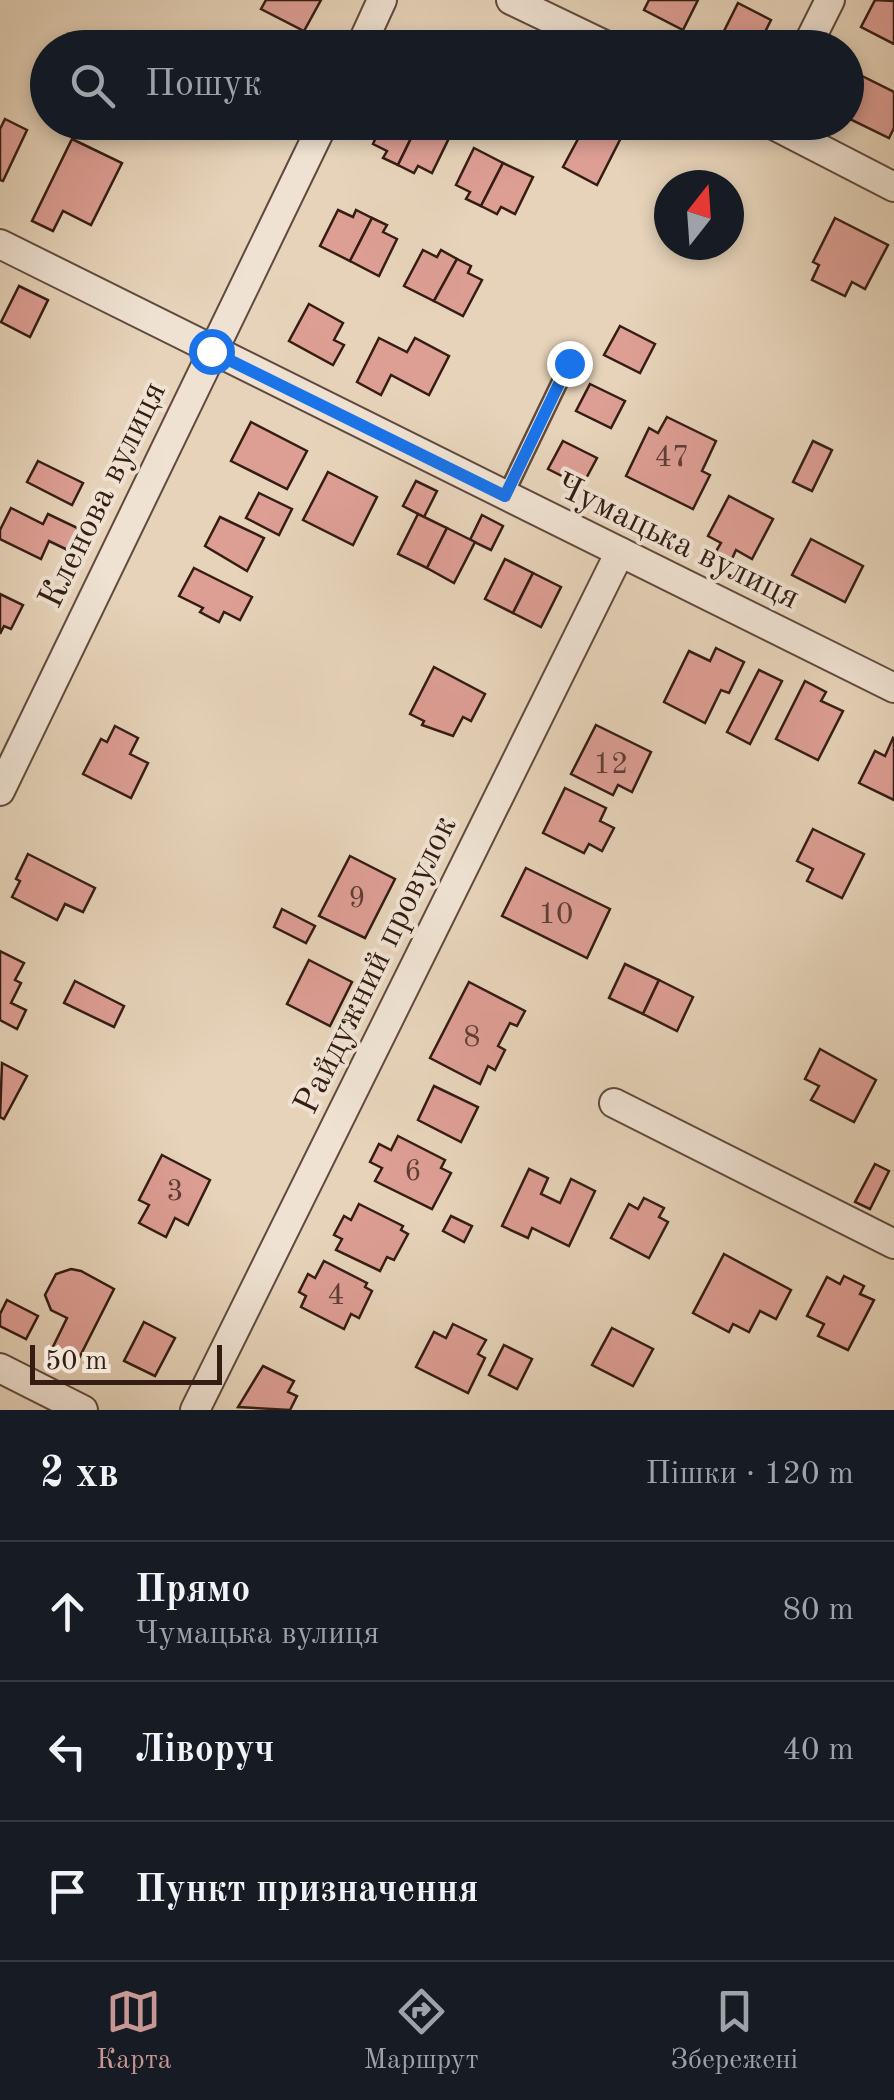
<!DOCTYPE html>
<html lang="uk">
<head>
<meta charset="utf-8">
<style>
	:root { --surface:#171b24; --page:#20242c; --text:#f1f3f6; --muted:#9ea1a6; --line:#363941; --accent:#c59692 }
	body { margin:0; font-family:"Old Standard TT",serif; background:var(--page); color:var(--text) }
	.compass { position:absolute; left:654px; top:170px; width:90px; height:90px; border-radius:50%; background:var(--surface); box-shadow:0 5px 15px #0003; rotate:17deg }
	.scale { position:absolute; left:30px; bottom:25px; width:192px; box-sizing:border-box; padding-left:10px; border:5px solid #351d14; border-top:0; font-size:28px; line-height:35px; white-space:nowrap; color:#351d14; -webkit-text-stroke:8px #efe2d2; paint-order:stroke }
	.stop { position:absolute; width:30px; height:30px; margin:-22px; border:8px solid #1a73e8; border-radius:50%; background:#fff }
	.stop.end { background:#1a73e8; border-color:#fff; box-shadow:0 2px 10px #0008 }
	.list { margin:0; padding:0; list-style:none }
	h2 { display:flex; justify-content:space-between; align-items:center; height:130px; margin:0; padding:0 40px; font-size:42px }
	h2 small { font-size:32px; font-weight:400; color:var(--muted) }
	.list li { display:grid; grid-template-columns:65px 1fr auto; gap:30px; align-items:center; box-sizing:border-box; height:140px; padding:0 40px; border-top:2px solid var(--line) }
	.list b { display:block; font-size:38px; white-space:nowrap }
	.list p { margin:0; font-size:32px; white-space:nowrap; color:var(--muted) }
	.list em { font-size:32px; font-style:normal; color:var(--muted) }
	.icon { flex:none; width:55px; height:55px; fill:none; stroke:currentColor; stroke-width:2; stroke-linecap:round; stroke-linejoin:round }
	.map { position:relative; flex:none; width:894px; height:1410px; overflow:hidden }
	.search { position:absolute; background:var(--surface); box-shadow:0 5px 15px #0003; left:30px; right:30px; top:30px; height:110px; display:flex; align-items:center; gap:25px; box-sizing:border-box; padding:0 35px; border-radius:55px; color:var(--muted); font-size:38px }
	.sheet { height:550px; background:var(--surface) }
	nav { display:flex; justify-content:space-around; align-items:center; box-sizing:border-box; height:140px; border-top:2px solid var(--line); background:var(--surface); font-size:28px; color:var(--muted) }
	nav a { display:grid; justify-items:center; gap:5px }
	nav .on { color:var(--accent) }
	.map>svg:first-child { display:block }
	.building { fill:#dd9e94; stroke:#351d14; stroke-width:2.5 }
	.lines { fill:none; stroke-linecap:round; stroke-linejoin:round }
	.lane-casing { stroke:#614a3d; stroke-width:19 }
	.street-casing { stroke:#614a3d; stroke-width:32 }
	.lane { stroke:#efe2d2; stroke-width:14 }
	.street { stroke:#efe2d2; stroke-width:28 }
	.route { stroke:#1a73e8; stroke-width:12 }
	.labels { text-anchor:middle; stroke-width:8; stroke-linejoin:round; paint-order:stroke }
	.number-label { font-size:30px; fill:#5f3d34 }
	.street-label { font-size:35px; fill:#351d14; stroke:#efe2d2 }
</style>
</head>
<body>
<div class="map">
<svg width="894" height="1410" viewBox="0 0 894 1410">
	<rect width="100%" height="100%" fill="#e6d3b9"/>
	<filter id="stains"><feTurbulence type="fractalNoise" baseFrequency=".002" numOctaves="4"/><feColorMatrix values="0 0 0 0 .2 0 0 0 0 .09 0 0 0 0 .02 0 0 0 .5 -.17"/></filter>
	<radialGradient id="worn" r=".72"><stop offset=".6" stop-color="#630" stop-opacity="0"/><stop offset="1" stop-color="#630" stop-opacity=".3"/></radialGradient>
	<g class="building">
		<path d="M266,0H321L304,31L261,9Z"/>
		<path d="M649,0H698L683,30L644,10Z"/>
		<path d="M875,0L894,1V44L861,27Z"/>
		<path d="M738,3L771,20L757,48H726L718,43Z"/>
		<path d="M850,70L894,92V128L889,138L846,117L853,96L846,92Z"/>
		<path d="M5,119L27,130L3,181L0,180V129Z"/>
		<path d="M383,122H419L398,165L383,158L387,151L373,144Z"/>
		<path d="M419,122L450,136L432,173L418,166L414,173L398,165Z"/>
		<path d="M581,122H629L597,185L563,167L579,137L575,135Z"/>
		<path d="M72,139L122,163L91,225L63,211L53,231L32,221Z"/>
		<path d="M474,148L503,163L481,206L466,199L470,192L456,185Z"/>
		<path d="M503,163L533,177L515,214L501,207L497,214L481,206Z"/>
		<path d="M338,210L353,217L356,210L372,218L350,261L320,246Z"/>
		<path d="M372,218L387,225L383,232L397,239L379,276L350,261Z"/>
		<path d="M835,218L888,245L865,289L852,282L845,296L812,280L819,265L813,262Z"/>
		<path d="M423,250L437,257L441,250L457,259L434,301L404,286Z"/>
		<path d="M457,259L471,266L468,273L482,280L463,316L434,301Z"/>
		<path d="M19,286L48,300L30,337L1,322Z"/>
		<path d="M309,304L343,323L334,340L344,345L333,365L289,341Z"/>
		<path d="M620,326L655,344L640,373L604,355Z"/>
		<path d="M379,338L407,352L415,338L449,356L429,395L391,375L381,395L357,382Z"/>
		<path d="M590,384L625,401L611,428L576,411Z"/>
		<path d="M667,417L716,441L702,471L710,475L693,509L626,476L649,428L658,433Z"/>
		<path d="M251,422L307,451L287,489L231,461Z"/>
		<path d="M563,441L597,458L582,486L548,469Z"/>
		<path d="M813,441L832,450L812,491L793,482Z"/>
		<path d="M38,461L83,483L72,505L27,482Z"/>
		<path d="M328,472L377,497L353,545L303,520Z"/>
		<path d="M416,481L437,491L424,517L403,506Z"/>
		<path d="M259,493L292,509L279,535L246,518Z"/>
		<path d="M729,496L773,519L752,559L736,550L731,561L715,553L721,543L708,536Z"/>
		<path d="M11,508L43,524L48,514L86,532L76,554L49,541L41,559L0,539V530Z"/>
		<path d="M418,514L447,528L427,568L398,554Z"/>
		<path d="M482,515L503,526L491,550L470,540Z"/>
		<path d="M220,517L264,538L247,571L205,546Z"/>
		<path d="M447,528L475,542L454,583L427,568Z"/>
		<path d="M811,539L863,566L845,602L792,575Z"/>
		<path d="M505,559L533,573L513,613L485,599Z"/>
		<path d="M194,568L252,597L240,620L224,612L219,622L200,612L203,608L179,596Z"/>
		<path d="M533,573L561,587L541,627L513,613Z"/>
		<path d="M0,594L23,605L11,629L4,626L0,634Z"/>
		<path d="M716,648L744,662L729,693L721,690L705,723L664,702L689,651L710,661Z"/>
		<path d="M434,667L485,694L471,721L463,717L453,736L422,725L424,721L410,714Z"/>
		<path d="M759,670L782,681L750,744L727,732Z"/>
		<path d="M805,681L826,692L821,701L843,711L818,760L776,739Z"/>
		<path d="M596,725L651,752L632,792L618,785L613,795L571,774Z"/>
		<path d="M115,726L138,738L130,754L148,763L131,798L83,774L101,739L107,742Z"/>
		<path d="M893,738L894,739V800L859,783L875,751L885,756Z"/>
		<path d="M565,788L606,808L600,821L614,828L602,851L589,844L584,853L543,833Z"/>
		<path d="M813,829L864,854L842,898L807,881L813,869L797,861Z"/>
		<path d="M28,854L95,888L83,912L65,904L57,920L12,897L20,881L16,879Z"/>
		<path d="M350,856L395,879L365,938L319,916Z"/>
		<path d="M526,868L610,909L587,958L502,916Z"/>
		<path d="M282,909L315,926L306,943L274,927Z"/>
		<path d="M0,951L24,963L15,980L21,983L11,1003L26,1010L17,1029L0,1020Z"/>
		<path d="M309,960L352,982L330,1026L287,1004Z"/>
		<path d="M625,964L659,980L643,1014L609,998Z"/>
		<path d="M659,980L693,997L677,1031L643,1014Z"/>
		<path d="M75,981L124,1006L114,1027L64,1003Z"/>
		<path d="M469,982L525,1011L517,1026L510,1023L498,1046L505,1050L495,1070L488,1066L480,1084L430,1058Z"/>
		<path d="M820,1049L876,1080L854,1122L811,1100L819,1086L805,1079Z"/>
		<path d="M2,1063L27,1076L4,1119L0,1117Z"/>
		<path d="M434,1086L478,1107L461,1142L418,1120Z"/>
		<path d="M398,1136L445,1160L441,1168L451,1173L432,1209L375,1181L382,1168L370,1162L379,1144L391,1150Z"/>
		<path d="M162,1155L210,1180L188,1225L175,1218L166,1237L139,1223L149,1205L139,1200Z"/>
		<path d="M875,1164L889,1171L870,1209L855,1202Z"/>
		<path d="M529,1169L548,1178L541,1194L560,1203L571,1179L595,1191L569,1246L532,1228L528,1238L502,1226Z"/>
		<path d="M644,1198L664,1208L659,1217L668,1222L649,1258L611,1238L629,1204L638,1209Z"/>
		<path d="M359,1204L403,1226L401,1230L408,1234L394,1260L387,1257L380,1271L336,1250L342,1239L334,1235L344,1216L351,1220Z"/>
		<path d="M451,1216L472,1226L464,1242L443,1231Z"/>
		<path d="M724,1254L791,1290L776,1319L760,1311L749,1332L733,1324L729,1332L693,1313Z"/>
		<path d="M324,1261L367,1283L365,1287L372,1291L359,1318L351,1314L344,1329L301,1307L306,1296L299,1292L308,1274L315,1278Z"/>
		<path d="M71,1269L81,1271L114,1289L74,1368L49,1355L67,1318L51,1310L45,1295L56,1274Z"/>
		<path d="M844,1276L864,1286L860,1294L874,1300L848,1350L818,1336L824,1324L807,1316L827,1277L840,1284Z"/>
		<path d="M7,1300L38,1316L26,1339L0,1326V1314Z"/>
		<path d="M144,1322L175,1338L155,1376L124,1361Z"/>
		<path d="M453,1324L486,1340L478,1354L485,1358L468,1393L416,1367L434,1332L446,1338Z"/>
		<path d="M612,1328L653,1349L633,1386L592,1365Z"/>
		<path d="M504,1345L532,1359L517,1389L489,1375Z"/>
		<path d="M263,1366L294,1381L288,1392L297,1396L290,1410L238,1407Z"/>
	</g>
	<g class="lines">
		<g class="lane-casing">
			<path id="lane" d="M505,496L569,363"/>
		</g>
		<g class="street-casing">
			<g id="street">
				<path d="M511,0L611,48"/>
				<path d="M360,48L382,0"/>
				<path d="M806,48L830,0"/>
				<path d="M768,122L894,187"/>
				<path d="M0,244L894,688"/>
				<path d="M0,791L324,122"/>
				<path d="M614,1103L894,1244"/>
				<path d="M0,1368L83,1410"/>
				<path d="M195,1410L620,552"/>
			</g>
		</g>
		<use href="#lane" class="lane"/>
		<use href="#street" class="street"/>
	</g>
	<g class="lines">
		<path class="route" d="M211,351L505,496L569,363"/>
	</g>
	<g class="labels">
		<g class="number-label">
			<text x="672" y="466">47</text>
			<text x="611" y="773">12</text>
			<text x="357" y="907">9</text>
			<text x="556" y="923">10</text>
			<text x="472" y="1046">8</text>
			<text x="413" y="1180">6</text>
			<text x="175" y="1200">3</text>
			<text x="336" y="1304">4</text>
		</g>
		<g class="street-label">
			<text transform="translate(101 494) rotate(-64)" y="12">Кленова вулиця</text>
			<text transform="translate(678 540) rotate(26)" y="12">Чумацька вулиця</text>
			<text transform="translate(374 964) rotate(-64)" y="12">Райдужний провулок</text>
		</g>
	</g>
	<rect width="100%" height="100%" filter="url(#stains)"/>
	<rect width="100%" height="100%" fill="url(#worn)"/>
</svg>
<svg class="compass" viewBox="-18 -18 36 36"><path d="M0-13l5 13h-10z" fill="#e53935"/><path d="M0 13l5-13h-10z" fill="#9ea1a6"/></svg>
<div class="scale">50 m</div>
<div class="stop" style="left:211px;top:351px"></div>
<div class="stop end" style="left:569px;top:363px"></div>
<div class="search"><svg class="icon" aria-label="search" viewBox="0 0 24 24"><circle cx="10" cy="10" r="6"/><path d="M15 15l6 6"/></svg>Пошук</div>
</div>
<section class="sheet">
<h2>2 хв<small>Пішки · 120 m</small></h2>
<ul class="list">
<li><svg class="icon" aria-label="ahead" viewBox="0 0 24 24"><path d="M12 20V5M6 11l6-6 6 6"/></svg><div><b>Прямо</b><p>Чумацька вулиця</p></div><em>80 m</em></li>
<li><svg class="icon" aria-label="left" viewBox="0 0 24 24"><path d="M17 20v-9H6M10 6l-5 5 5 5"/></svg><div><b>Ліворуч</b></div><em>40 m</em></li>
<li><svg class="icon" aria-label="arrive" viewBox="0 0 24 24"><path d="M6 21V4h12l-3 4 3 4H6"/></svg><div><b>Пункт призначення</b></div></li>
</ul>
</section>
<nav>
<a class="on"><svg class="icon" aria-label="map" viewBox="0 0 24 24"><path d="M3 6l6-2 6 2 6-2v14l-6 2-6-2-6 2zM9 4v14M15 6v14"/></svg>Карта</a>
<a><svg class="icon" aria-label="directions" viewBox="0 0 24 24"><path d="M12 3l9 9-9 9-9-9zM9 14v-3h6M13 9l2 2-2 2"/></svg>Маршрут</a>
<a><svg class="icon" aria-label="saved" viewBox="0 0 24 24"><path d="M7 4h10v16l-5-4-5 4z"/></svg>Збережені</a>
</nav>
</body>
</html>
